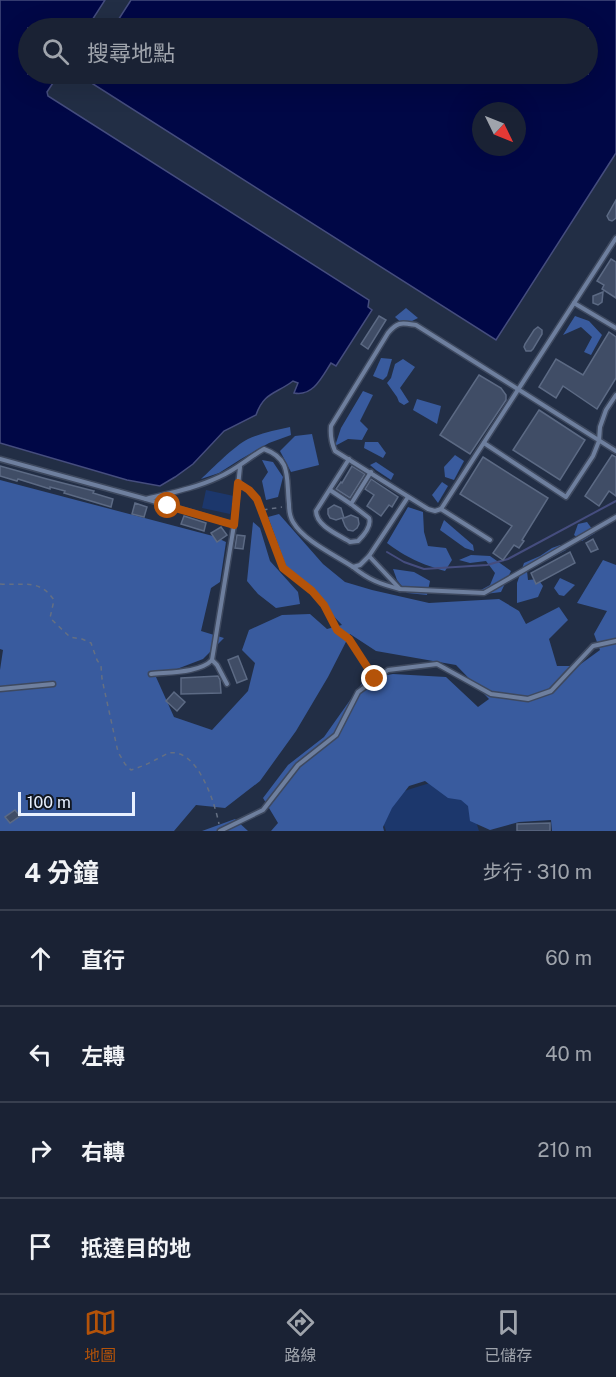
<!DOCTYPE html>
<html lang="zh-TW">
<head>
<meta charset="utf-8">
<style>
	:root { --surface:#1a2234; --page:#272f40; --text:#f1f3f6; --muted:#9fa4ac; --line:#383f4f; --accent:#b45309 }
	body { margin:0; font-family:"Public Sans","Noto Sans TC",sans-serif; background:var(--page); color:var(--text) }
	.compass { position:absolute; left:472px; top:102px; width:54px; height:54px; border-radius:50%; background:var(--surface); box-shadow:0 6px 24px #0002; rotate:133deg }
	.scale { position:absolute; left:18px; bottom:15px; width:117px; box-sizing:border-box; padding-left:6px; border:3px solid #e7f0ff; border-top:0; font-size:16px; line-height:21px; white-space:nowrap; color:#e7f0ff; -webkit-text-stroke:4px #111721; paint-order:stroke }
	.stop { position:absolute; width:18px; height:18px; margin:-14px; border:4px solid #b45309; border-radius:50%; background:#fff }
	.stop.end { background:#b45309; border-color:#fff; box-shadow:0 2px 6px #0008 }
	.list { margin:0; padding:0; list-style:none }
	h2 { display:flex; justify-content:space-between; align-items:center; height:78px; margin:0; padding:0 24px; font-size:26px }
	h2 small { font-size:20px; font-weight:400; color:var(--muted) }
	.list li { display:grid; grid-template-columns:39px 1fr auto; gap:18px; align-items:center; box-sizing:border-box; height:96px; padding:0 24px; border-top:2px solid var(--line) }
	.list b { display:block; font-size:22px; white-space:nowrap }
	.list em { font-size:20px; font-style:normal; color:var(--muted) }
	.icon { flex:none; width:33px; height:33px; fill:none; stroke:currentColor; stroke-width:2; stroke-linecap:round; stroke-linejoin:round }
	.map { position:relative; flex:none; width:616px; height:831px; overflow:hidden }
	.search { position:absolute; background:var(--surface); box-shadow:0 6px 24px #0002; left:18px; right:18px; top:18px; height:66px; display:flex; align-items:center; gap:15px; box-sizing:border-box; padding:0 21px; border-radius:33px; color:var(--muted); font-size:22px }
	.sheet { height:462px; background:var(--surface) }
	nav { display:flex; justify-content:space-around; align-items:center; box-sizing:border-box; height:84px; border-top:2px solid var(--line); background:var(--surface); font-size:16px; color:var(--muted) }
	nav a { display:grid; justify-items:center; gap:3px }
	nav .on { color:var(--accent) }
	.map>svg:first-child { display:block }
	.green { fill:#1c376c }
	.forest { fill:#395b9e }
	.water { fill:#000746; stroke:#454d7e; stroke-width:1.5; fill-rule:evenodd }
	.lines { fill:none; stroke-linecap:round; stroke-linejoin:round }
	.stream { stroke:#454d7e; stroke-width:2 }
	.building { fill:#404d66; stroke:#5c6a84; stroke-width:1.5 }
	.service-casing { stroke:#3e495f; stroke-width:7 }
	.path { stroke:#646f83; stroke-width:1.5; stroke-dasharray:4.5 4.5; stroke-linecap:butt }
	.service { stroke:#6e7f9e; stroke-width:4 }
	.route { stroke:#b45309; stroke-width:8 }
</style>
</head>
<body>
<div class="map">
<svg width="616" height="831" viewBox="0 0 616 831">
	<rect width="100%" height="100%" fill="#222e45"/>
	<g class="green">
		<path d="M206,490L234,496L230,514L202,508Z"/>
		<path d="M461,773L479,831H386L376,800Z"/>
	</g>
	<g class="forest">
		<path d="M406,308L418,318L404,325L395,317Z"/>
		<path d="M575,316L589,321L602,335L591,355L584,352L592,337L581,327L563,335Z"/>
		<path d="M381,358L392,359L387,376L383,380L373,376Z"/>
		<path d="M403,359L415,367L400,388L409,402L404,405L399,402L397,397L387,383L391,378L395,364Z"/>
		<path d="M363,391L373,395L360,421L368,429L362,440L348,439L335,446L341,428Z"/>
		<path d="M417,399L441,406L437,424L413,410Z"/>
		<path d="M290,427L291,435L269,443L241,459L219,473L201,479C213,468 234,446 248,439C261,433 276,430 290,427Z"/>
		<path d="M312,434L319,465L291,472L280,451L295,436Z"/>
		<path d="M365,442H378L386,453L383,458L364,448Z"/>
		<path d="M455,455L464,461L454,480L445,477L444,467Z"/>
		<path d="M262,460L273,462L283,477L278,497L266,500L262,481L268,472Z"/>
		<path d="M376,462L394,474L391,480L376,470L370,465Z"/>
		<path d="M0,480L213,536L226,542L220,582L211,588L201,631L224,638L203,659L156,677L174,717L212,730L248,691L255,663L242,650L249,630L282,615L310,614L327,629L342,625L286,566L268,517L279,514L323,564L345,582L372,590L429,603L499,599L519,611L526,624L559,607L568,620L549,639L557,666H578L600,650L594,634L607,611L577,603L603,560L616,565V831H552L551,820L519,822L490,830L470,821L468,806L461,800L448,798L425,781L409,786L392,808L383,827L384,831H271L278,823L263,798L288,765L324,737L365,679L393,674L446,677L478,707L489,699L456,665L376,651L350,634L328,677L296,731L260,781L225,808L196,805L174,831H0V670L3,650L0,649Z"/>
		<path d="M442,482L448,486L438,503L432,495Z"/>
		<path d="M408,507L423,512L424,532L428,546L446,548L452,560L445,571C421,564 407,558 387,543Z"/>
		<path d="M444,520L473,545L474,551L465,548L440,530Z"/>
		<path d="M253,522L260,528L270,561L298,592L300,604L276,608L258,594L247,581Z"/>
		<path d="M587,522L595,533L582,541L574,535L578,524Z"/>
		<path d="M560,545L566,550L527,571L528,580L538,579L543,586L538,597L517,603V583L524,563L540,556L552,548Z"/>
		<path d="M471,555L490,556L511,571L501,592L470,596L490,585L495,573L486,561L470,563L459,560Z"/>
		<path d="M393,569L414,572L430,581L427,595L407,593L397,580Z"/>
		<path d="M560,578L575,585L564,596L559,595L554,588Z"/>
		<path d="M235,819L248,831H202Z"/>
	</g>
	<g class="water">
		<path d="M0,0H105L87,28H28V74H59L47,92L48,96L369,300L368,307L372,310L336,366L331,363C322,377 313,397 294,393L298,383L293,381C276,394 264,392 256,415L224,431L193,464L175,477L160,486L127,480L0,443Z"/>
		<path d="M131,0H616V153L496,340L82,77L84,74H588V28H113ZM481,111H517V147H481Z"/>
	</g>
	<g class="lines">
		<path class="stream" d="M387,552L404,562L424,569L487,565L508,559L616,501"/>
	</g>
	<g class="building">
		<path d="M616,200V218L612,221L609,220L607,216Z"/>
		<path d="M611,259L616,262V298L602,289L604,285L597,281Z"/>
		<path d="M603,292L602,302L598,305L593,303V296Z"/>
		<path d="M379,316L386,320L368,349L361,344Z"/>
		<path d="M538,327L542,330V334L533,349L531,351H526L524,347L525,344L534,330Z"/>
		<path d="M609,332L616,337V378L597,409L563,386L556,398L539,387L556,359L583,375Z"/>
		<path d="M479,375L501,388L506,395V400L470,454L440,435Z"/>
		<path d="M539,410L585,440L560,480L513,450Z"/>
		<path d="M612,455L616,457V496L609,491L599,506L585,496Z"/>
		<path d="M483,457L548,498L522,540L524,541L519,548L514,545L503,560L493,553L512,526L460,494Z"/>
		<path d="M0,466L47,479L94,491L93,493L113,499L111,507L64,493L65,491L50,487V489L18,479L17,481L0,476Z"/>
		<path d="M352,466L365,474L350,498L336,489L341,482L342,483Z"/>
		<path d="M371,479L398,497L392,507L389,505L381,516L367,506L374,495L365,489Z"/>
		<path d="M135,503L147,507L144,517L132,514Z"/>
		<path d="M334,505L341,508L344,518L351,515L358,518L359,524L357,528L353,531L348,530L345,526L342,518L336,520L330,518L328,514V509Z"/>
		<path d="M184,516L206,523L204,531L181,524Z"/>
		<path d="M221,527L227,535L217,542L211,533Z"/>
		<path d="M237,535L245,536L243,549L235,548Z"/>
		<path d="M593,539L598,549L591,552L586,543Z"/>
		<path d="M570,552L575,563L536,584L531,573Z"/>
		<path d="M238,656L247,679L237,683L228,660Z"/>
		<path d="M218,676L220,680L221,693L181,694V678Z"/>
		<path d="M174,692L185,702L177,711L166,701Z"/>
		<path d="M15,810L20,816L10,823L5,817Z"/>
		<path d="M550,823V831H517V824Z"/>
	</g>
	<g class="lines">
		<g class="service-casing">
			<g id="service">
				<path d="M574,303L616,328"/>
				<path d="M484,443L566,497L593,456L599,441L600,427L606,410L616,395"/>
				<path d="M0,459L146,499L234,525L240,467"/>
				<path d="M349,459L316,511C316,526 339,535 350,542L358,541C364,535 372,526 369,518L351,504L371,472"/>
				<path d="M330,490L351,504"/>
				<path d="M146,499C170,493 196,488 219,477C236,470 248,458 264,449C292,459 286,478 289,504C289,510 290,517 293,522C304,541 335,555 353,567L360,565L369,556L400,589L484,593L616,517"/>
				<path d="M441,509L616,238"/>
				<path d="M490,540L441,509L435,511L428,509L335,451C331,442 330,436 331,426L388,333C398,321 402,323 416,325L616,451"/>
				<path d="M369,556L408,497"/>
				<path d="M353,567C369,580 380,584 400,589"/>
				<path d="M212,660L217,665L227,684"/>
				<path d="M151,674C168,672 200,673 212,660L234,525"/>
				<path d="M0,689L53,684"/>
				<path d="M220,831L263,810L298,765L336,735L358,692L388,670L437,664L491,694L528,699L551,691L593,646L616,641"/>
			</g>
		</g>
		<g class="path">
			<path d="M244,487L257,499L283,568L312,591L324,605L337,630L349,639L372,674"/>
			<path d="M263,510L282,507"/>
			<path d="M0,584C23,586 39,578 54,600L50,618L70,637L82,639L91,643L97,660L101,666L102,679L118,752L125,764L131,770C140,767 148,764 157,759C160,758 165,754 169,753C198,748 215,804 219,824"/>
		</g>
		<use href="#service" class="service"/>
	</g>
	<g class="lines">
		<path class="route" d="M168,506L234,525L238,483L249,490L257,499L283,568L312,591L324,605L337,630L349,639L375,679"/>
	</g>
</svg>
<svg class="compass" viewBox="-18 -18 36 36"><path d="M0-13l5 13h-10z" fill="#e53935"/><path d="M0 13l5-13h-10z" fill="#9fa4ac"/></svg>
<div class="scale">100 m</div>
<div class="stop" style="left:168px;top:506px"></div>
<div class="stop end" style="left:375px;top:679px"></div>
<div class="search"><svg class="icon" aria-label="search" viewBox="0 0 24 24"><circle cx="10" cy="10" r="6"/><path d="M15 15l6 6"/></svg>搜尋地點</div>
</div>
<section class="sheet">
<h2>4 分鐘<small>步行 · 310 m</small></h2>
<ul class="list">
<li><svg class="icon" aria-label="ahead" viewBox="0 0 24 24"><path d="M12 20V5M6 11l6-6 6 6"/></svg><div><b>直行</b></div><em>60 m</em></li>
<li><svg class="icon" aria-label="left" viewBox="0 0 24 24"><path d="M17 20v-9H6M10 6l-5 5 5 5"/></svg><div><b>左轉</b></div><em>40 m</em></li>
<li><svg class="icon" aria-label="right" viewBox="0 0 24 24"><path d="M7 20v-9h11M14 6l5 5-5 5"/></svg><div><b>右轉</b></div><em>210 m</em></li>
<li><svg class="icon" aria-label="arrive" viewBox="0 0 24 24"><path d="M6 21V4h12l-3 4 3 4H6"/></svg><div><b>抵達目的地</b></div></li>
</ul>
</section>
<nav>
<a class="on"><svg class="icon" aria-label="map" viewBox="0 0 24 24"><path d="M3 6l6-2 6 2 6-2v14l-6 2-6-2-6 2zM9 4v14M15 6v14"/></svg>地圖</a>
<a><svg class="icon" aria-label="directions" viewBox="0 0 24 24"><path d="M12 3l9 9-9 9-9-9zM9 14v-3h6M13 9l2 2-2 2"/></svg>路線</a>
<a><svg class="icon" aria-label="saved" viewBox="0 0 24 24"><path d="M7 4h10v16l-5-4-5 4z"/></svg>已儲存</a>
</nav>
</body>
</html>
